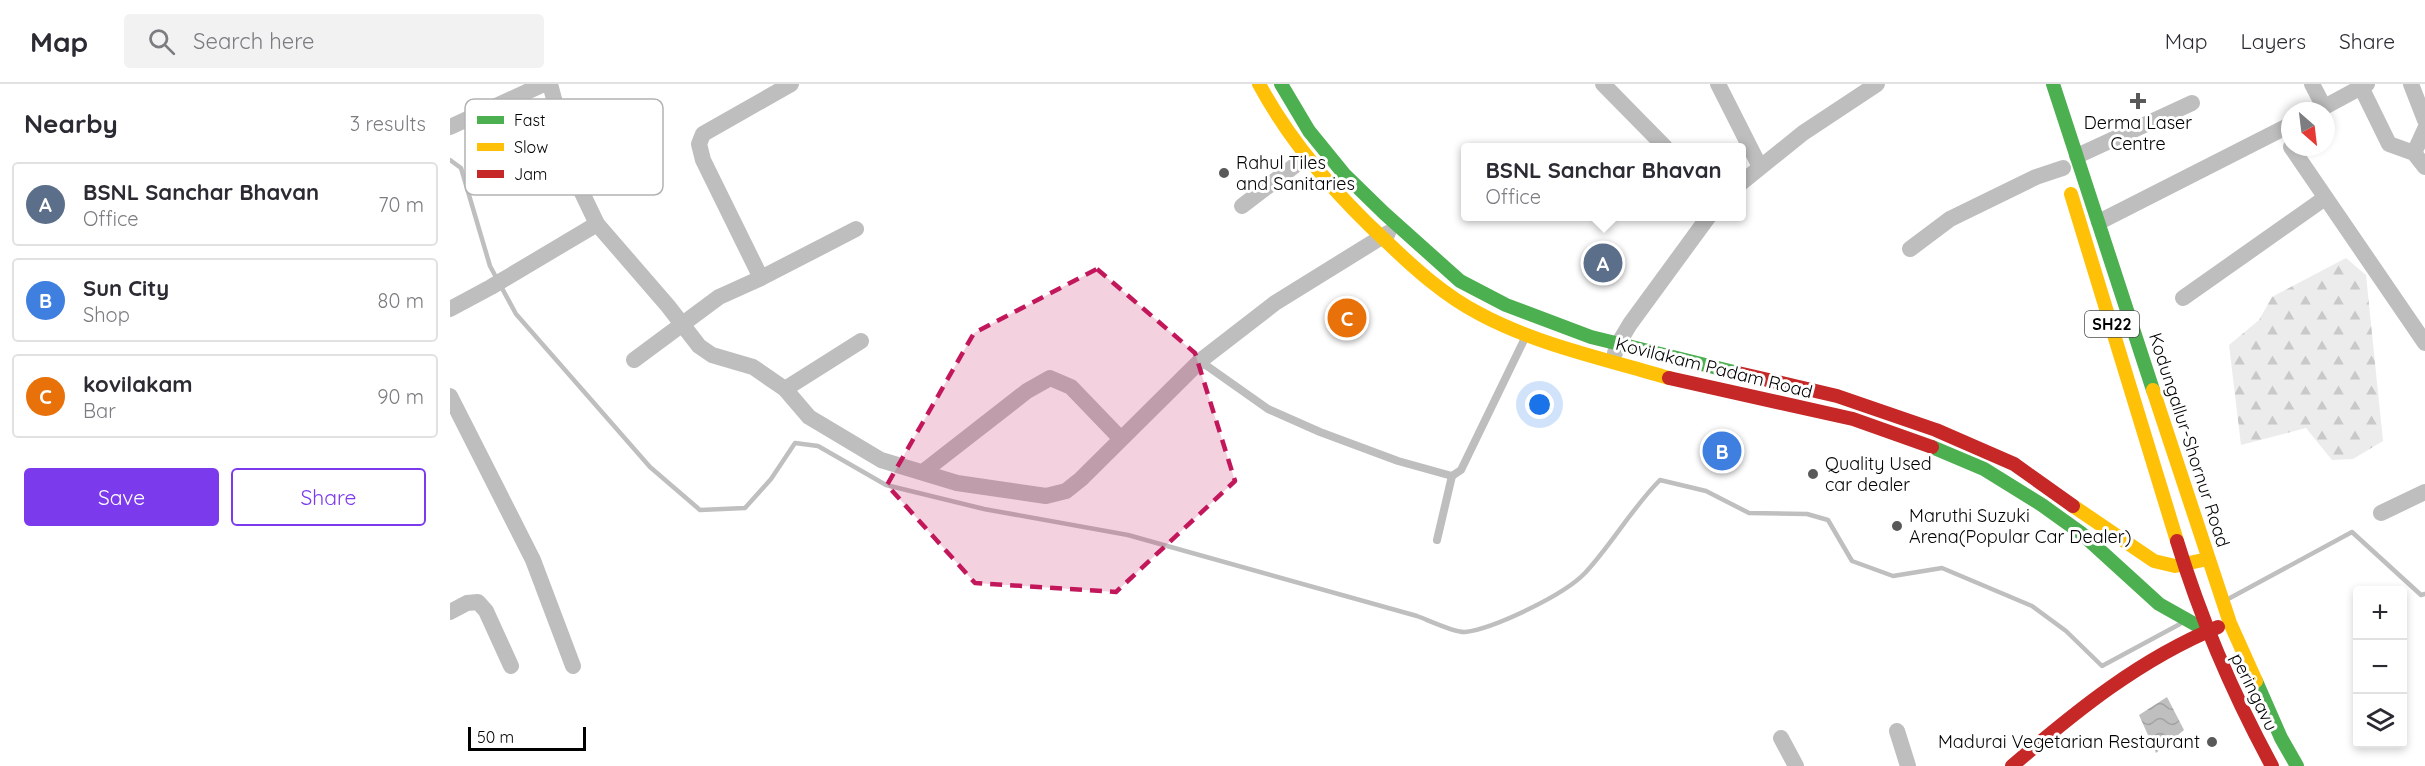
<!DOCTYPE html>
<html lang="en">
<head>
<meta charset="utf-8">
<style>
	:root { --surface:#fff; --page:#f2f2f3; --text:#2b2b33; --muted:#7c7c81; --line:#e1e1e2; --accent:#7c3aed }
	body { margin:0; font-family:Quicksand,sans-serif; background:var(--page); color:var(--text) }
	.controls { position:absolute; right:18px; bottom:18px; display:grid; overflow:hidden; border-radius:6px; box-shadow:0 3px 9px #0003 }
	.controls button { width:54px; height:54px; display:grid; place-items:center; padding:0; border:0; border-bottom:2px solid var(--line); background:var(--surface); color:var(--text); font:30px sans-serif }
	.compass { position:absolute; left:1831px; top:18px; width:54px; height:54px; border-radius:50%; background:var(--surface); box-shadow:0 3px 9px #0003; rotate:152deg }
	.scale { position:absolute; left:18px; bottom:15px; width:118px; box-sizing:border-box; padding-left:6px; border:3px solid #000; border-top:0; font-size:16px; line-height:21px; white-space:nowrap; color:#000; -webkit-text-stroke:4px #fff; paint-order:stroke }
	.you { position:absolute; left:1090px; top:321px; width:21px; height:21px; margin:-15px; border:4px solid #fff; border-radius:50%; background:#1a73e8; box-shadow:0 0 0 9px #1a73e833 }
	.badge { display:grid; place-items:center; width:39px; height:39px; border-radius:50%; background:var(--accent); color:#fff; font-size:20px; font-weight:700 }
	.pin { position:absolute; translate:-50% -50%; border:3px solid #fff; box-shadow:0 2px 6px #0006 }
	.popup { position:absolute; left:1011px; top:59px; width:285px; height:78px; box-sizing:border-box; display:grid; place-content:center; border-radius:6px; background:var(--surface); filter:drop-shadow(0 2px 4px #0005); font-size:20px; white-space:nowrap; color:var(--muted) }
	.popup b { font-size:22px; color:var(--text) }
	.popup::after { content:''; position:absolute; left:50%; top:100%; margin-left:-12px; border:12px solid transparent; border-top-color:var(--surface) }
	.list { margin:0; padding:0; list-style:none }
	h2 { display:flex; justify-content:space-between; align-items:center; height:78px; margin:0; padding:0 24px; font-size:26px }
	h2 small { font-size:20px; font-weight:400; color:var(--muted) }
	.list li { display:grid; grid-template-columns:39px 1fr auto; gap:18px; align-items:center; box-sizing:border-box; height:84px; margin:0 12px 12px; padding:0 12px; border:2px solid var(--line); border-radius:6px }
	.list b { display:block; font-size:22px; white-space:nowrap }
	.list p { margin:0; font-size:20px; white-space:nowrap; color:var(--muted) }
	.list em { font-size:20px; font-style:normal; color:var(--muted) }
	.actions { display:flex; gap:12px; padding:18px 24px }
	.actions a { flex:1; padding:14px 0; border:2px solid var(--accent); border-radius:6px; text-align:center; font-size:21px; color:var(--accent) }
	.actions .main { background:var(--accent); color:#fff }
	.icon { flex:none; width:33px; height:33px; fill:none; stroke:currentColor; stroke-width:2; stroke-linecap:round; stroke-linejoin:round }
	.map { position:relative; flex:none; width:1975px; height:682px; overflow:hidden }
	header { display:flex; align-items:center; gap:36px; box-sizing:border-box; height:84px; padding:0 30px; background:var(--surface); border-bottom:2px solid var(--line) }
	header strong { font-size:28px }
	nav { display:flex; gap:33px; margin-inline-start:auto; font-size:21px }
	.search { width:420px; height:54px; background:var(--page); display:flex; align-items:center; gap:15px; box-sizing:border-box; padding:0 21px; border-radius:6px; color:var(--muted); font-size:22px }
	main { display:flex }
	aside { flex:1; background:var(--surface) }
	.map>svg:first-child { display:block }
	.forest { fill:url(#forest-firs) }
	.water { fill:url(#water-waves) }
	.lines { fill:none; stroke-linecap:round; stroke-linejoin:round }
	.stream { stroke:#bfbfbf; stroke-width:4.5 }
	.lane { stroke:#bebebe; stroke-width:8 }
	.street { stroke:#bebebe; stroke-width:16 }
	.fast { stroke:#4caf50; stroke-width:14 }
	.slow { stroke:#ffc107; stroke-width:14 }
	.jam { stroke:#c62828; stroke-width:14 }
	.marked { fill:#c2185b; fill-opacity:0.2; stroke:#c2185b; stroke-width:4.5; stroke-dasharray:12 8; stroke-linejoin:round }
	.poi-dot { fill:#595959; stroke:#fff; stroke-width:2 }
	.labels { text-anchor:middle; stroke-width:6; stroke-linejoin:round; paint-order:stroke }
	.shield { fill:#fff; stroke:#4c4c4c; stroke-width:1.5 }
	.shield-label { font-size:16px; font-weight:bold; fill:#000 }
	.poi-label { font-size:18px; fill:#000; stroke:#fff; text-anchor:start }
	.street-label { font-size:18px; fill:#000; stroke:#fff }
	.key { fill:#fff; stroke:#b2b2b2; stroke-width:1.5 }
	.key-label { font-size:16px; fill:#000 }
</style>
</head>
<body>
<header>
<strong>Map</strong>
<div class="search"><svg class="icon" aria-label="search" viewBox="0 0 24 24"><circle cx="10" cy="10" r="6"/><path d="M15 15l6 6"/></svg>Search here</div>
<nav><a>Map</a><a>Layers</a><a>Share</a></nav>
</header>
<main>
<aside>
<h2>Nearby<small>3 results</small></h2>
<ul class="list">
<li><span class="badge" style="background:#5c6f8a">A</span><div><b>BSNL Sanchar Bhavan</b><p>Office</p></div><em>70 m</em></li>
<li><span class="badge" style="background:#3f7fe0">B</span><div><b>Sun City</b><p>Shop</p></div><em>80 m</em></li>
<li><span class="badge" style="background:#e8710a">C</span><div><b>kovilakam</b><p>Bar</p></div><em>90 m</em></li>
</ul>
<div class="actions"><a class="main">Save</a><a>Share</a></div>
</aside>
<div class="map">
<svg width="1975" height="682" viewBox="0 0 1975 682">
	<defs>
		<pattern id="forest-firs" width="22" height="20" patternUnits="userSpaceOnUse" patternTransform="scale(1.5)"><rect width="22" height="20" fill="#ececec"/><path d="M5 1l3.5 6h-7zM16 11l3.5 6h-7z" fill="#c9c9c9"/></pattern>
		<pattern id="water-waves" width="16" height="10" patternUnits="userSpaceOnUse" patternTransform="scale(1.5)"><rect width="16" height="10" fill="#bfbfbf"/><path d="M0 5q4-4 8 0t8 0" fill="none" stroke="#a2a2a2"/></pattern>
	</defs>
	<rect width="100%" height="100%" fill="#fff"/>
	<path class="forest" d="M1896,174L1916,191L1933,357L1903,375L1882,376L1856,344L1791,361L1779,261L1809,236L1822,213Z"/>
	<path class="water" d="M1717,613L1734,646L1706,669L1689,631Z"/>
	<g class="lines">
		<g class="stream">
			<path d="M0,76L11,84L40,182L66,230L200,383L250,426L295,424L321,395L345,359L368,362L436,401L534,425L678,451L967,532C978,536 1005,549 1015,548C1045,544 1114,511 1135,489C1162,460 1182,424 1210,396L1256,407L1299,429L1357,430L1378,436L1402,477L1443,492L1492,484L1582,522L1616,547L1652,582L1730,540"/>
			<path d="M1780,514L1902,448L1971,511L1975,510"/>
		</g>
		<g class="lane">
			<path d="M125,94L186,62"/>
			<path d="M750,277L818,325L870,348L948,377L1002,392L1011,386L1075,254"/>
			<path d="M987,456L1002,392"/>
		</g>
		<g class="street">
			<path d="M100,0L125,94L147,140L218,222L249,262L262,271L303,283L335,305L359,333L431,376L507,399L596,412L616,407L631,395L750,277L825,219L938,149"/>
			<path d="M1153,0L1215,63"/>
			<path d="M1268,0L1310,83"/>
			<path d="M1862,0L1874,23"/>
			<path d="M1961,0L1975,36"/>
			<path d="M1911,3L1939,60L1964,69L1975,83"/>
			<path d="M1867,27L1917,0"/>
			<path d="M0,43L94,0"/>
			<path d="M1841,63L1975,259"/>
			<path d="M1964,69L1975,45"/>
			<path d="M1627,72L1742,19"/>
			<path d="M1291,99L1353,49L1427,0"/>
			<path d="M792,122L856,73"/>
			<path d="M1649,138L1840,41"/>
			<path d="M1460,165L1500,135L1586,93L1613,84"/>
			<path d="M311,194L406,145"/>
			<path d="M1733,214L1875,114"/>
			<path d="M0,225L41,203L147,140"/>
			<path d="M1165,269L1168,260L1180,240L1259,132"/>
			<path d="M184,276L269,213L311,194L253,76L249,60L253,50L341,0"/>
			<path d="M335,305L411,257"/>
			<path d="M0,312L83,476L123,582"/>
			<path d="M473,388L577,307L600,294L621,303L671,355"/>
			<path d="M1931,429L1975,408"/>
			<path d="M0,528L17,519L28,518L36,527L61,582"/>
			<path d="M1447,647L1458,682"/>
			<path d="M1331,654L1346,682"/>
		</g>
		<g class="fast">
			<path d="M831,0L859,47L894,90L934,129L1010,197L1056,221L1141,253L1288,289"/>
			<path d="M1603,0L1703,306"/>
			<path d="M1482,363L1534,385L1592,421L1631,449L1709,520L1757,547"/>
			<path d="M1806,597L1831,654L1847,682"/>
		</g>
		<g class="slow">
			<path d="M809,0C842,61 886,111 937,158C965,185 995,212 1030,230C1088,261 1156,275 1219,294"/>
			<path d="M1621,110L1727,457"/>
			<path d="M1703,306L1780,539L1806,597"/>
			<path d="M1623,422L1704,477L1725,482L1753,476"/>
		</g>
		<g class="jam">
			<path d="M1288,289L1387,312L1486,346L1564,380L1623,422"/>
			<path d="M1219,294L1403,335L1482,363"/>
			<path d="M1727,457C1751,536 1783,610 1822,682"/>
			<path d="M1562,682C1626,627 1690,575 1768,543"/>
		</g>
	</g>
	<path class="marked" d="M647,185L745,269L785,397L666,508L525,499L437,401L524,249Z"/>
	<g class="poi-dot">
		<path d="M1685 8h6v6h6v6h-6v6h-6v-6h-6v-6h6z"/>
		<circle cx="774" cy="89" r="6"/>
		<circle cx="1363" cy="390" r="6"/>
		<circle cx="1447" cy="442" r="6"/>
		<circle cx="1762" cy="658" r="6"/>
	</g>
	<g class="labels">
		<rect class="shield" x="1635" y="227" width="54" height="26" rx="4.5"/>
		<g class="shield-label">
			<text x="1662" y="246">SH22</text>
		</g>
		<g class="poi-label">
			<text x="1688" y="45" text-anchor="middle">Derma Laser<tspan x="1688" dy="21">Centre</tspan></text>
			<text x="786" y="85">Rahul Tiles<tspan x="786" dy="21">and Sanitaries</tspan></text>
			<text x="1375" y="386">Quality Used<tspan x="1375" dy="21">car dealer</tspan></text>
			<text x="1459" y="438">Maruthi Suzuki<tspan x="1459" dy="21">Arena(Popular Car Dealer)</tspan></text>
			<text x="1750" y="664" text-anchor="end">Madurai Vegetarian Restaurant</text>
		</g>
		<g class="street-label">
			<text transform="translate(1264 284) rotate(14)" y="6">Kovilakam Padam Road</text>
			<text transform="translate(1739 356) rotate(72)" y="6">Kodungallur-Shornur Road</text>
			<text transform="translate(1804 608) rotate(64)" y="6">peringavu</text>
		</g>
	</g>
	<rect x="15" y="15" width="198" height="96" rx="9" class="key"/>
	<rect x="27" y="32" width="27" height="8" fill="#4caf50"/>
	<rect x="27" y="59" width="27" height="8" fill="#ffc107"/>
	<rect x="27" y="86" width="27" height="8" fill="#c62828"/>
	<g class="key-label">
		<text x="64" y="42">Fast</text>
		<text x="64" y="69">Slow</text>
		<text x="64" y="96">Jam</text>
	</g>
</svg>
<div class="controls">
<button>+</button>
<button>−</button>
<button><svg class="icon" aria-label="layers" viewBox="0 0 24 24"><path d="M12 4l9 5-9 5-9-5zM3 14l9 5 9-5"/></svg></button>
</div>
<svg class="compass" viewBox="-18 -18 36 36"><path d="M0-13l5 13h-10z" fill="#e53935"/><path d="M0 13l5-13h-10z" fill="#7c7c81"/></svg>
<div class="scale">50 m</div>
<div class="you"></div>
<div class="pin badge" style="left:1153px;top:179px;background:#5c6f8a">A</div>
<div class="popup"><b>BSNL Sanchar Bhavan</b>Office</div>
<div class="pin badge" style="left:1272px;top:367px;background:#3f7fe0">B</div>
<div class="pin badge" style="left:897px;top:234px;background:#e8710a">C</div>
</div>
</main>
</body>
</html>
